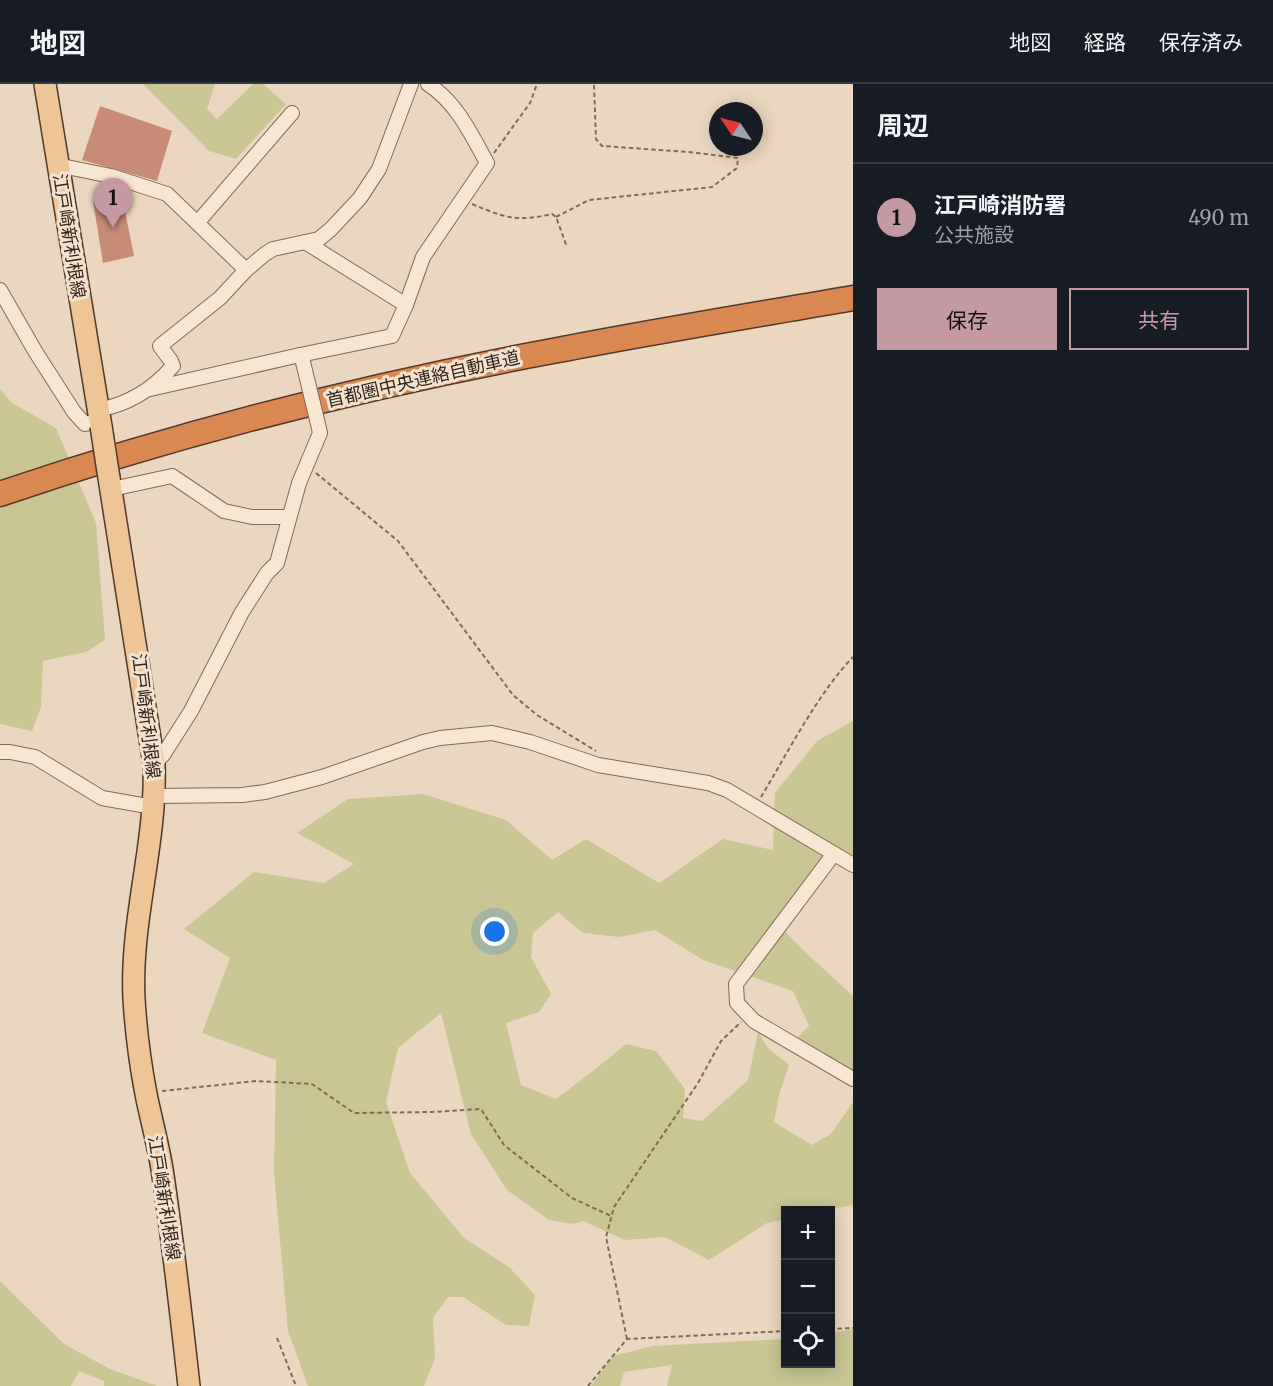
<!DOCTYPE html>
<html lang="ja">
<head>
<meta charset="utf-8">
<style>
	:root { --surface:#171b24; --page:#20242c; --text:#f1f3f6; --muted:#9ea1a6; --line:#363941; --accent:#c599a2 }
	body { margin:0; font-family:Merriweather,"Noto Sans JP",serif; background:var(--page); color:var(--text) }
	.controls { position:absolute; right:18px; bottom:18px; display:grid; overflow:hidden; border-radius:0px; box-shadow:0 3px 15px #0003 }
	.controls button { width:54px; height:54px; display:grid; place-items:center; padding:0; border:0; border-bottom:2px solid var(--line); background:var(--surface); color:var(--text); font:30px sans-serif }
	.compass { position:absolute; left:709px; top:18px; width:54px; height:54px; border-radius:50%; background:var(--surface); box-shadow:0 3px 15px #0003; rotate:305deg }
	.you { position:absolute; left:495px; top:848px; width:21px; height:21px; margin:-15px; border:4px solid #fff; border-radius:50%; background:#1a73e8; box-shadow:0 0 0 9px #1a73e833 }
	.badge { display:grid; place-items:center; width:39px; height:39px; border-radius:50%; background:var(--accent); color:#111; font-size:20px; font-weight:700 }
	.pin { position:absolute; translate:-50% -50px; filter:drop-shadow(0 2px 3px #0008) }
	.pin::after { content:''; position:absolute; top:32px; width:21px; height:18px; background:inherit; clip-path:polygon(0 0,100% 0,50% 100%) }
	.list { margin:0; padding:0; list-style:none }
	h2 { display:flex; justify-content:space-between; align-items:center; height:78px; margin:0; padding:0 24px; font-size:26px }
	h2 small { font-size:20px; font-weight:400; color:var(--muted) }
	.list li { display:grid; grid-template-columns:39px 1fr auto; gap:18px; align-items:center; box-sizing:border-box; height:108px; padding:0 24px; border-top:2px solid var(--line) }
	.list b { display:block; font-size:22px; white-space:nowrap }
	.list p { margin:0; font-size:20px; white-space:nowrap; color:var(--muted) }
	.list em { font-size:20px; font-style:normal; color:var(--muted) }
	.actions { display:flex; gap:12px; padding:18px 24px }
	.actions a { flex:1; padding:14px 0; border:2px solid var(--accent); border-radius:0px; text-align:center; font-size:21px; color:var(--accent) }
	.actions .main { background:var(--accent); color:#111 }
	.icon { flex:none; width:33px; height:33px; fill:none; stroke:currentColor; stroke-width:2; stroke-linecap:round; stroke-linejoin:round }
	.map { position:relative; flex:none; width:853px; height:1302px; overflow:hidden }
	header { display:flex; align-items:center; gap:36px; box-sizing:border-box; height:84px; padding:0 30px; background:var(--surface); border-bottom:2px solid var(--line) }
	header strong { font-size:28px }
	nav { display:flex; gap:33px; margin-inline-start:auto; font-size:21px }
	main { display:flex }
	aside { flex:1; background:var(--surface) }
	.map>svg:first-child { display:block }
	.green { fill:#c9c694 }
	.building { fill:#c88b76 }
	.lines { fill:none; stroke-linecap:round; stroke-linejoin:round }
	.minor-casing { stroke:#836858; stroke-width:16 }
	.primary-casing { stroke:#51382d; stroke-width:24 }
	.motorway-casing { stroke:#51382d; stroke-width:27 }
	.path { stroke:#836858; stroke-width:2; stroke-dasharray:4.5 3; stroke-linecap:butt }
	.minor { stroke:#f7e6d1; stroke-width:14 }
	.primary { stroke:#eec597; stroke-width:21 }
	.motorway { stroke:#d98851; stroke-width:24 }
	.minor-bridge-casing { stroke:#836858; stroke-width:16; stroke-linecap:butt }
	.primary-bridge-casing { stroke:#51382d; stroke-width:24; stroke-linecap:butt }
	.minor-bridge { stroke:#f7e6d1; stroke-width:14 }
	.primary-bridge { stroke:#eec597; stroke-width:21 }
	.labels { text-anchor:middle; stroke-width:6; stroke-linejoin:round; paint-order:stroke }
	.street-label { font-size:18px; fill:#33241c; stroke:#f3e3ce }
</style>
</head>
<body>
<header>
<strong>地図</strong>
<nav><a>地図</a><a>経路</a><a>保存済み</a></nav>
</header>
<main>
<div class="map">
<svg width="853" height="1302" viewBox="0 0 853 1302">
	<rect width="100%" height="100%" fill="#ebd7bf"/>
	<g class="green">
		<path d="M143,0H215L207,25L217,35L253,0H263L286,20L236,75L209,67Z"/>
		<path d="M0,305L12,319L56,344L96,439L105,556L86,568L43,577L41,623L32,647L0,640Z"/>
		<path d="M853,637V773L837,771L782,844L802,865L853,912V998L795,956L809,942L793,907L703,876L655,846L619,853L583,849L558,828L533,849L531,873L551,910L539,928L506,939L521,1001L556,1015L593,987L626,960L656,967L685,1005L683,1034L702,1037L748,996L758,948L768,964L789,981L779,1011L774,1038L812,1061L831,1050L853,1018V1121L827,1126H786L785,1135L767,1139L709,1176L665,1153L625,1156L583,1137L573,1140L549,1136L507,1106L471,1050L441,929L398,964L386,1018L410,1089L464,1154L509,1183L535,1211L529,1242L506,1241L463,1213H448L433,1234L435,1274L424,1302H308L288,1247L274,1089L276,976L202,949L230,874L184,845L254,788L324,799L354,780L297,749L348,715L423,710L506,736L552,776L586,755L659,799L723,755L773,766L775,709L817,657Z"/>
		<path d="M0,1197L64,1260L110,1285L158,1302H104V1297L79,1287L71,1302H0Z"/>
		<path d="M853,1245V1302H667L672,1281L624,1288L620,1302H591L613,1272L653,1262L785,1255L786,1280H830L831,1249Z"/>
	</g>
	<g class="building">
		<path d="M100,22L172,47L157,97L82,76Z"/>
		<path d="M122,112L134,172L103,179L93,117Z"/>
	</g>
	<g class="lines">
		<g class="minor-casing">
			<g id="minor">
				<path d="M57,81L111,92L167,110L246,186"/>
				<path d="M198,138L292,29"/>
				<path d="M305,158L406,221"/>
				<path d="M0,206L35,267L74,328L85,340L99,337"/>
				<path d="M303,278L300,271L392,252L406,221L423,173L487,79C471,50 457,19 428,0"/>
				<path d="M150,305L300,271"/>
				<path d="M97,326C127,321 153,305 173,282L171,277L160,262L220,214L246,186L265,170L273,165L319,155L331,145L360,114L379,85L411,0"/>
				<path d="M112,405L172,392L224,427L252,433H289"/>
				<path d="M0,668H10L35,673L102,714L153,723"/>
				<path d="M154,680L163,671L191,627L242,528L267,489L277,479L299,399L320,349L317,336"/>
				<path d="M154,712L242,711L265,708L322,693L423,658L440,654L492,649L530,658L598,681L708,699L727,706L853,781"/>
				<path d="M833,771L736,900L737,919L754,937L853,995"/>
			</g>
		</g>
		<g class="primary-casing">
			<g id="primary">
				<path d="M45,0L101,342"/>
				<path d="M109,394L154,680C157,759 130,836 134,915C136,947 140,979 146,1010C151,1035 158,1060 162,1085C173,1157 181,1230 189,1302"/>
			</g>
		</g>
		<g class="motorway-casing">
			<path id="motorway" d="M0,410C182,348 369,301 558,266C656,247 755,231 853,214"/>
		</g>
		<g class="path">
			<path d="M494,69L530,19L537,0"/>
			<path d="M472,120C505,134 516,138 552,130L556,133L567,163"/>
			<path d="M556,133L589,116L712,103L737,84L738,74L689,68L602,62L596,55L594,0"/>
			<path d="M316,389L398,457L513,611L537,631L596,667"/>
			<path d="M761,713C787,670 818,609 853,573"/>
			<path d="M162,1007L256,997L312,1000L354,1029L432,1028L481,1025L504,1061L572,1114L611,1132"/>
			<path d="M830,1245L853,1244"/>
			<path d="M277,1254L296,1302"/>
			<path d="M627,1255L606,1153L614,1123L698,999L721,957L741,938"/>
			<path d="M588,1302L627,1255L786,1247"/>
		</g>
		<use href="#minor" class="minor"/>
		<use href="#primary" class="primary"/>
		<use href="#motorway" class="motorway"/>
		<g class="minor-bridge-casing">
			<path id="minor-bridge" d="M303,278L317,336"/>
		</g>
		<g class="primary-bridge-casing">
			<path id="primary-bridge" d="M101,342L109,394"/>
		</g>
		<use href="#minor-bridge" class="minor-bridge"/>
		<use href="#primary-bridge" class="primary-bridge"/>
	</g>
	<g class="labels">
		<g class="street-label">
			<text transform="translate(69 152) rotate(81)" y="6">江戸崎新利根線</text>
			<text transform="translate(423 295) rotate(-13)" y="6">首都圏中央連絡自動車道</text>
			<text transform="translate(146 632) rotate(83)" y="6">江戸崎新利根線</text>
			<text transform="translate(164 1114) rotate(81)" y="6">江戸崎新利根線</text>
		</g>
	</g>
</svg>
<div class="controls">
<button>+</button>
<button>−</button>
<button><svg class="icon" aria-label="locate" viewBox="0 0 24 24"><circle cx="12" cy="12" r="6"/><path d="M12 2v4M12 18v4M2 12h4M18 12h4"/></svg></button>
</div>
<svg class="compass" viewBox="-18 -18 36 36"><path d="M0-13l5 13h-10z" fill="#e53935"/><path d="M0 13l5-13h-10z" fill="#9ea1a6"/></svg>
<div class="you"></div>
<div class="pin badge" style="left:113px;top:144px">1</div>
</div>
<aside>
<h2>周辺<small></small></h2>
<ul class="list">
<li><span class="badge">1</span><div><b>江戸崎消防署</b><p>公共施設</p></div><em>490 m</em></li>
</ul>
<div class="actions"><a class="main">保存</a><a>共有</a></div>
</aside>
</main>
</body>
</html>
